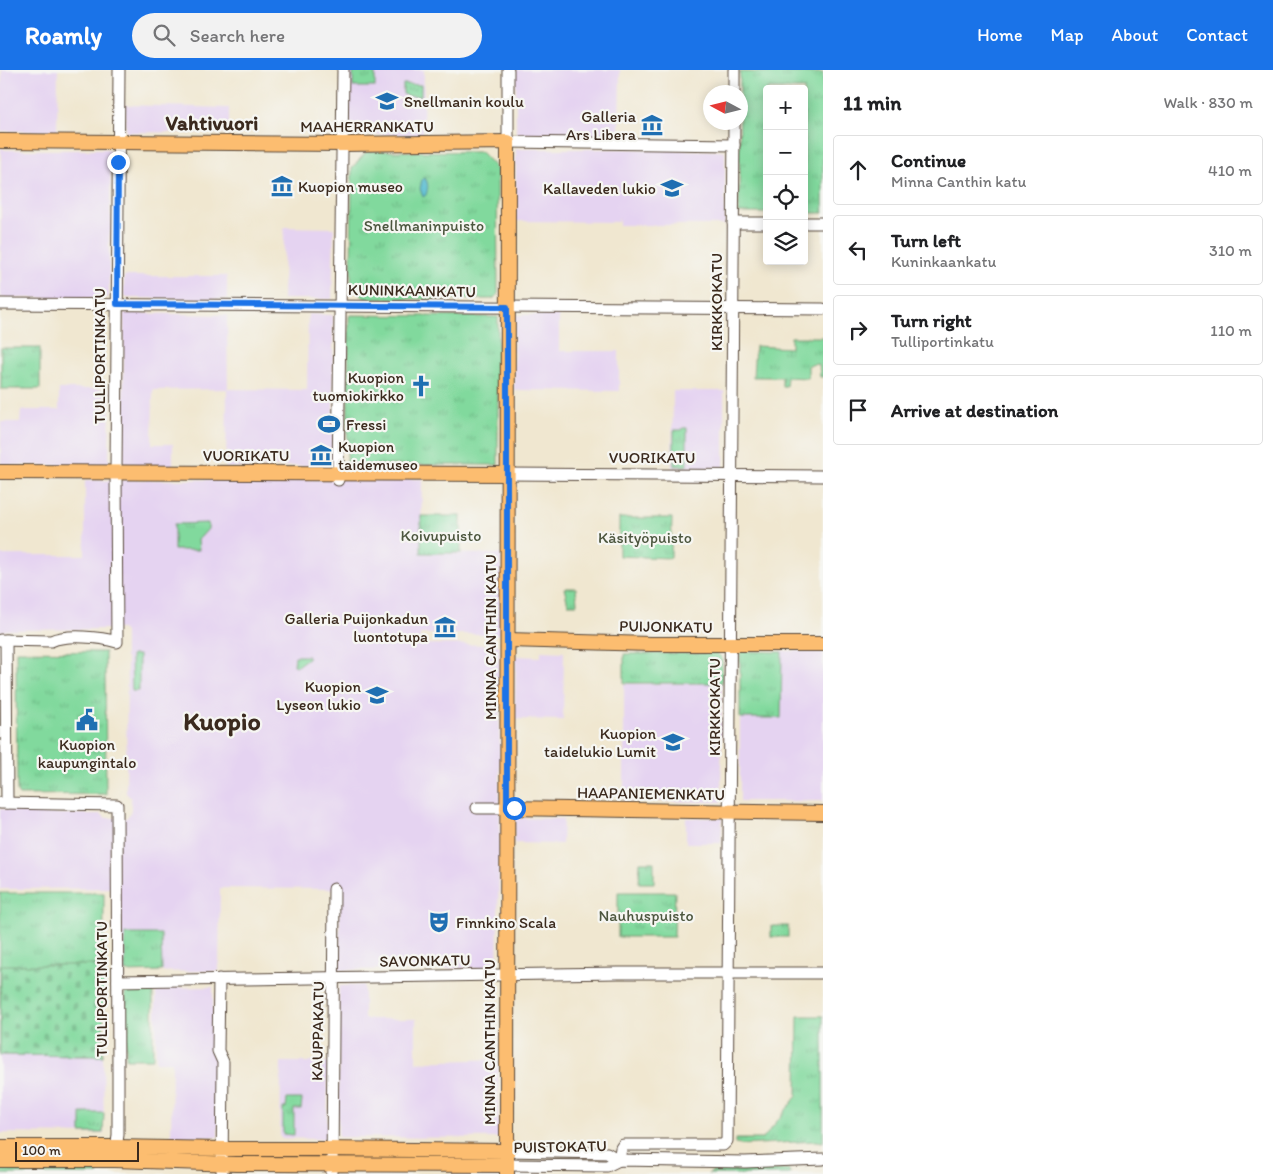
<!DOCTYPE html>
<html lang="en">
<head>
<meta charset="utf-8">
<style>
	:root { --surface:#fff; --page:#f2f2f2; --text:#202124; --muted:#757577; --line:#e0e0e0; --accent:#1a73e8 }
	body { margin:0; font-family:Itim,sans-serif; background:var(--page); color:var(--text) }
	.controls { position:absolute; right:15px; top:15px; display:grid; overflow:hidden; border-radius:5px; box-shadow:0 2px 12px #0003 }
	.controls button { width:45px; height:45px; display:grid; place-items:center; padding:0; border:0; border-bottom:1px solid var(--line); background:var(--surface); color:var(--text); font:25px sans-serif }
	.compass { position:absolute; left:703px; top:15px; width:45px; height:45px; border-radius:50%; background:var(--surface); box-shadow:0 2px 12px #0003; rotate:277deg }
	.scale { position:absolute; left:15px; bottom:12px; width:124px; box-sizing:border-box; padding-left:5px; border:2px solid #3b2a1e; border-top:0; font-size:14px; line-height:18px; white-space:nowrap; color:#3b2a1e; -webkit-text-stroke:4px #f6f6f2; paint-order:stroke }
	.stop { position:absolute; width:15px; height:15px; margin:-11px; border:4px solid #1a73e8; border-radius:50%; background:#fff }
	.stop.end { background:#1a73e8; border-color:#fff; box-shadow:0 1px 5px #0008 }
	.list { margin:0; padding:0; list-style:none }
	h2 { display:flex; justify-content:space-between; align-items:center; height:65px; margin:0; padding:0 20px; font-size:21px }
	h2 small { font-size:16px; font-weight:400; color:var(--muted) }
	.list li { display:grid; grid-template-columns:32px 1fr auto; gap:15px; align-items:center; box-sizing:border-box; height:70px; margin:0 10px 10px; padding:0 10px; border:1px solid var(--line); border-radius:5px }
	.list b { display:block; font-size:19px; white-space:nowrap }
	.list p { margin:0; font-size:16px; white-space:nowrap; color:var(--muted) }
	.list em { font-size:16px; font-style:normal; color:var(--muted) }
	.icon { flex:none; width:28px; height:28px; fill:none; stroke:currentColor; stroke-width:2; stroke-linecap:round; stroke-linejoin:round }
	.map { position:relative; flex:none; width:823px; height:1104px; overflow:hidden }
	header { display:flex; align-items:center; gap:30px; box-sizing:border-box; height:70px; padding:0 25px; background:var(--accent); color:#fff }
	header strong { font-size:24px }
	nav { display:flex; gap:28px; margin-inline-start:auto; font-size:18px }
	.search { width:350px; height:45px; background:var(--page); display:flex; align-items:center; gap:12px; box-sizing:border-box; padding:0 18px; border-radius:28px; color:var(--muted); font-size:19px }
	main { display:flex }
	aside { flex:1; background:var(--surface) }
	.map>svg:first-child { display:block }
	.built { fill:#e5d3f1 }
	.grass { fill:url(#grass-tufts); stroke:#5e825e }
	.cemetery { fill:url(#cemetery-stones); stroke:#5e825e }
	.water { fill:url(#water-ripples); stroke:#487378 }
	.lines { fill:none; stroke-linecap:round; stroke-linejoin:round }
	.minor-casing { stroke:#564639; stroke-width:13 }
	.major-casing { stroke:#564639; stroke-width:16 }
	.minor { stroke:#fff; stroke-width:11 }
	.major { stroke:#fcbd6f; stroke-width:14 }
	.route { stroke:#1a73e8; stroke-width:6 }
	.labels { text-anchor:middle; stroke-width:4.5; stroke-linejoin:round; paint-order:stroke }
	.poi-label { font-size:16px; fill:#3b2a1e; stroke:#f6f6f2; text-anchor:end }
	.street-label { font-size:16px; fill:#3b2a1e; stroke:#f6f6f2 }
	.park-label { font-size:16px; fill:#4c563e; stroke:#f6f6f2 }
	.district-label { font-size:21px; font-weight:bold; fill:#3b2a1e; stroke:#f6f6f2 }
	.town-label { font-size:26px; font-weight:bold; fill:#3b2a1e; stroke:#f6f6f2 }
</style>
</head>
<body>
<header>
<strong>Roamly</strong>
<div class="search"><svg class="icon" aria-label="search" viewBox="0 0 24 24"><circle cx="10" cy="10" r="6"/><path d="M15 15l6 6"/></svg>Search here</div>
<nav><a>Home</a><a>Map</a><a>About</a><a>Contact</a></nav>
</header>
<main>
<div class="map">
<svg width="823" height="1104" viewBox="0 0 823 1104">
	<defs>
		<pattern id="grass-tufts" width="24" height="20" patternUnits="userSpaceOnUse" patternTransform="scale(1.25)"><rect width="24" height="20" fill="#81d99d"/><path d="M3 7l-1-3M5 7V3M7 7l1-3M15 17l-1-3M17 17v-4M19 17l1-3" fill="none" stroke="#70ba87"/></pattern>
		<pattern id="cemetery-stones" width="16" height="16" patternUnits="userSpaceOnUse" patternTransform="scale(1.25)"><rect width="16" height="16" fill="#81d99d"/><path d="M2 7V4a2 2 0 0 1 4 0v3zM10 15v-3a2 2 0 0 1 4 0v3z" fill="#70ba87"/></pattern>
		<pattern id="water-ripples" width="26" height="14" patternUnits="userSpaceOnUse" patternTransform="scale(1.25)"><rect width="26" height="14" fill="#54bcd1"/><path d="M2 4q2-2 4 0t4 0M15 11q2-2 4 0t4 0" fill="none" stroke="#4799a9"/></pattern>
	</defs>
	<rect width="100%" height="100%" fill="#f6f6f2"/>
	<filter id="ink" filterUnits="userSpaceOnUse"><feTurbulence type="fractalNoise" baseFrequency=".02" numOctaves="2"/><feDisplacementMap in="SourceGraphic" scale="10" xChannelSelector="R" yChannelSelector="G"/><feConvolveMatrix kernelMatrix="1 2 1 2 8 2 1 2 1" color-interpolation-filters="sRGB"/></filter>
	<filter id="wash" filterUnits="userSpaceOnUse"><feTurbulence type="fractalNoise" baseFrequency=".0096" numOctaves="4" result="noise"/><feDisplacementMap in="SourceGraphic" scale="20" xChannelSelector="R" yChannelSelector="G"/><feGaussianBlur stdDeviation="1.12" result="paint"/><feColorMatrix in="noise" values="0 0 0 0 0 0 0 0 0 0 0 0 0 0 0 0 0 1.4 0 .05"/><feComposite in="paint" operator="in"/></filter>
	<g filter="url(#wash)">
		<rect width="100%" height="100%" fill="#f0e7d0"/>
		<g class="built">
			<path d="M2,0H58L57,61H1Z"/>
			<path d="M350,0H424L423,65L350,64L349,63Z"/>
			<path d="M516,0H620L619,65L516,64Z"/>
			<path d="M125,35L229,38V63L126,62Z"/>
			<path d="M1,77L5,80H88L91,79H107L111,82L110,141L112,155L109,167V226L107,228H1Z"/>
			<path d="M516,79H619L725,81V155H619V146L618,152L516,151Z"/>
			<path d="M284,157L334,158L332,229H283Z"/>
			<path d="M124,206H227V229L127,228L124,226Z"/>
			<path d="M124,243L227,245L228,319L307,320L308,244L331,245L333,246V395L226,398L227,319L153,320L152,374H173V397L123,396Z"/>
			<path d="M514,245H559V281H619V321L514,320Z"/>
			<path d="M59,319H110L109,396L1,395V352H20L21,340H59Z"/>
			<path d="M673,321H724V399L672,398Z"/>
			<path d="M422,409L421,483L501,484L500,564H420L419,574L499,575L500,749L497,898L339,900L340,819L220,818L219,901L124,902V911H118V818L0,819V739L32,740L43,744H101L106,748H127L131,741V728L126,723L127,591L125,587V562L122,559H107L6,560L0,562V485H85V410L122,411V410Z"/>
			<path d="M541,581L564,582L563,650L515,649L516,586L541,587Z"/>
			<rect x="740" y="581" width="83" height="150"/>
			<path d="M722,613L721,732L624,731V614Z"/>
			<path d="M514,748L563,749L562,774L514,773Z"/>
			<path d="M686,748H722L721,773H686Z"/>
			<path d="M364,915V949H416V992L498,989V1068L338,1067L339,916Z"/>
			<path d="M213,917V984L218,992V1067H171L172,992H156V918Z"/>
			<path d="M0,985L103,986L104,1064L0,1063Z"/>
			<path d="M281,992H328L327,1067L321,1069L280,1068Z"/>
		</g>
		<g class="grass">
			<rect x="353" y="0" width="22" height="17"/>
			<path d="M740,2L823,3V143H804V19H767V143H739Z"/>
			<path d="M403,14L421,15V26H408L403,24Z"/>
			<path d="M367,81L481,82L497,99L498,224L493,229H365L351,214L352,98Z"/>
			<path d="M350,245L498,247V395H347L349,246Z"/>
			<path d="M791,267H823V307H820L819,294L808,295V308L787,307L786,316H782V307H753L755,276L791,278Z"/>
			<rect x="1" y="278" width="39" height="41"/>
			<path d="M683,358H687V396H674V360H682Z"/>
			<rect x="421" y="446" width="40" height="37"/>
			<path d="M619,448H672L671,488L619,486Z"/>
			<path d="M208,453V459L198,470L199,480H174V454Z"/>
			<path d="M564,518H576L577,534H568Z"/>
			<path d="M16,581L105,582L106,724L19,725L17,722Z"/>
			<path d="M740,581L782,582L781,648H740Z"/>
			<path d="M716,583L719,585L722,588V613H624V584Z"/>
			<path d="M133,585H139V621H132L131,586Z"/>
			<path d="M295,586H308L309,587L297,596L294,595Z"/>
			<path d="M640,792H654V813H639Z"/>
			<path d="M618,822H675L674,867H618Z"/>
			<path d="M0,823H104L103,986L0,985Z"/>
			<rect x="771" y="856" width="17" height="11"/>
			<path d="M125,864H161L162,901L125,902Z"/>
			<path d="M125,920H153V989H126Z"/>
			<path d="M798,946H823V1072L816,1071L741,1075L735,1074V1069H763L797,1026Z"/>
			<path d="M287,1029H302L301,1039H294V1065L283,1064V1038H286Z"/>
			<path d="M81,1043H104L103,1063H81Z"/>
			<path d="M0,1097L91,1098L99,1104H0Z"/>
			<path d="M715,1100H789L790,1104H708Z"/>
		</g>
		<path class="cemetery" d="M1,895H104L103,986L0,985Z"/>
		<path class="water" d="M425,108C429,114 428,119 426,125L423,127L420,119L422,109Z"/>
	</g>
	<g filter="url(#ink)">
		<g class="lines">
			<g class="minor-casing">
				<g id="minor">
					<path d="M508,0V72L734,75"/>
					<path d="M734,22V0"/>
					<path d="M733,153H767"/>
					<path d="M804,153H823"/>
					<path d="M0,234L823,239"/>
					<path d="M507,404L823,406"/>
					<path d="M338,410L343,0"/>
					<path d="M0,570L51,571C66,564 101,567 117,572L116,402L119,0"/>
					<path d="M6,570L7,733"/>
					<path d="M0,733L117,735L118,1008V1065L115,1085"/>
					<path d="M477,738H507"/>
					<path d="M219,909L218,981L223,992L222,1104"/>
					<path d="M118,911L618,903H823"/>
					<path d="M507,1081L607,1083L619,1090"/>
					<path d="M619,1090L621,1078L623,1075H723L727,1071L734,52"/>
					<path d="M507,1095L607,1096L619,1090L745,1092L823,1089"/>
					<path d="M332,1104L334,819"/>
				</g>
			</g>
			<g class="major-casing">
				<g id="major">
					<path d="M0,71L342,74L508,72L507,1104"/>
					<path d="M0,402L507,404"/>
					<path d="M508,570L650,574H823"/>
					<path d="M507,738L823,743"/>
					<path d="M0,1077H116L223,1079H321L507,1081"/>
					<path d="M0,1090H114L236,1094L507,1095"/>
				</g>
			</g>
			<use href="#minor" class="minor"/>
			<use href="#major" class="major"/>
		</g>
	</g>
	<g class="lines" filter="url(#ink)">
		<path class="route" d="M118,92L117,234L507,237V738H514"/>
	</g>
	<defs>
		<g id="school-bare" transform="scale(1.725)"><path d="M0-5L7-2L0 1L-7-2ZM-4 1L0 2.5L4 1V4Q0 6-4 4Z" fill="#1f6fb2" stroke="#f6f6f2" stroke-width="2.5" paint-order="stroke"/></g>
		<g id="museum-bare" transform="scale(1.725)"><path d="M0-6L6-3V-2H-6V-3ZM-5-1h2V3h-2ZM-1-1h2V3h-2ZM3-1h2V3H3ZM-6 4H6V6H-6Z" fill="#1f6fb2" stroke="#f6f6f2" stroke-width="2.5" paint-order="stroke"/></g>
		<g id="church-bare" transform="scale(1.725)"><path d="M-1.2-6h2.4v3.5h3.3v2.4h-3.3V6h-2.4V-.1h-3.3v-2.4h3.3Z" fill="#1f6fb2" stroke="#f6f6f2" stroke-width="2.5" paint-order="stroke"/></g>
		<g id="stadium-bare" transform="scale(1.725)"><path d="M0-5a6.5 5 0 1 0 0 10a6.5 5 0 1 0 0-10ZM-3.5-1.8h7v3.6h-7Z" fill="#1f6fb2" stroke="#f6f6f2" stroke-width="2.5" paint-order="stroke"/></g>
		<g id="civic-bare" transform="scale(1.725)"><path d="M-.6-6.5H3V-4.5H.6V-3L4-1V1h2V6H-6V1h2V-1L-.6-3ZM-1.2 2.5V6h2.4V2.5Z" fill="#1f6fb2" stroke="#f6f6f2" stroke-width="2.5" paint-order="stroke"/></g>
		<g id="theatre-bare" transform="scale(1.725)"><path d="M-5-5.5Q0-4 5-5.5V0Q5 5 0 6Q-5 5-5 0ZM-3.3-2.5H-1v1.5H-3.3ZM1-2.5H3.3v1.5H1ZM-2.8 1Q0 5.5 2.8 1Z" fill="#1f6fb2" stroke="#f6f6f2" stroke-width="2.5" paint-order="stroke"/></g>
	</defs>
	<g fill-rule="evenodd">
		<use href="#school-bare" x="387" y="31"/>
		<use href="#museum-bare" x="652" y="55"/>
		<use href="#museum-bare" x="282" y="116"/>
		<use href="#school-bare" x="672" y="118"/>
		<use href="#church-bare" x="421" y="316"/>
		<use href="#stadium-bare" x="329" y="354"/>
		<use href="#museum-bare" x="321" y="385"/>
		<use href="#museum-bare" x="445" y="557"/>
		<use href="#school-bare" x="377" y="625"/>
		<use href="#civic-bare" x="87" y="650"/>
		<use href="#school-bare" x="673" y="672"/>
		<use href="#theatre-bare" x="439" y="852"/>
	</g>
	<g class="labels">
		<g class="poi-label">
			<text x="404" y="37" text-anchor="start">Snellmanin koulu</text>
			<text x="636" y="52">Galleria<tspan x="636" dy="18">Ars Libera</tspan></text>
			<text x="298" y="122" text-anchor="start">Kuopion museo</text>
			<text x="656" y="124">Kallaveden lukio</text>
			<text x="404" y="313">Kuopion<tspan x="404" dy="18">tuomiokirkko</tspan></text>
			<text x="346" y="360" text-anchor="start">Fressi</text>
			<text x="338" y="382" text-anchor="start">Kuopion<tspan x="338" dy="18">taidemuseo</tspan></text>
			<text x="428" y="554">Galleria Puijonkadun<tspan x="428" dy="18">luontotupa</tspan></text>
			<text x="361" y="622">Kuopion<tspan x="361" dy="18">Lyseon lukio</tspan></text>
			<text x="656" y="669">Kuopion<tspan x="656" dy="18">taidelukio Lumit</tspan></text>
			<text x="87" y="680" text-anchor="middle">Kuopion<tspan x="87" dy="18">kaupungintalo</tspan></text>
			<text x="456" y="858" text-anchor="start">Finnkino Scala</text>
		</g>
		<g class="street-label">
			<text x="367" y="62">MAAHERRANKATU</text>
			<text transform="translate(412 220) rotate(1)" y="6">KUNINKAANKATU</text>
			<text transform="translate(716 232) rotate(-90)" y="6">KIRKKOKATU</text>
			<text transform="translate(99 286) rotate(-90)" y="6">TULLIPORTINKATU</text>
			<text x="246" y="391">VUORIKATU</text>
			<text x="652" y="393">VUORIKATU</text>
			<text transform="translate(666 556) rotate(1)" y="6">PUIJONKATU</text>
			<text transform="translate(490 567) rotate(-90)" y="6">MINNA CANTHIN KATU</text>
			<text transform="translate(714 637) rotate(-90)" y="6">KIRKKOKATU</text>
			<text transform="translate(651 723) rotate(1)" y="6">HAAPANIEMENKATU</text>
			<text transform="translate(425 890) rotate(-1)" y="6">SAVONKATU</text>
			<text transform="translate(101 919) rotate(-90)" y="6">TULLIPORTINKATU</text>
			<text transform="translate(317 961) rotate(-89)" y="6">KAUPPAKATU</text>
			<text transform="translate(489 972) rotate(-90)" y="6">MINNA CANTHIN KATU</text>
			<text transform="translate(560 1076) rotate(-1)" y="6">PUISTOKATU</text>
		</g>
		<g class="park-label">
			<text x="424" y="161">Snellmaninpuisto</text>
			<text x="441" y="471">Koivupuisto</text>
			<text x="645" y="473">Käsityöpuisto</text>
			<text x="646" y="851">Nauhuspuisto</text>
		</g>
		<g class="district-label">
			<text x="212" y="60">Vahtivuori</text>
		</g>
		<g class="town-label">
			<text x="222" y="660">Kuopio</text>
		</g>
	</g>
</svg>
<div class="controls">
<button>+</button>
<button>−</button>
<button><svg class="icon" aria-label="locate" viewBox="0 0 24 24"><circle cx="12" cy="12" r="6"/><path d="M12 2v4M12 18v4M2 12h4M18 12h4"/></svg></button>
<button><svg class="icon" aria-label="layers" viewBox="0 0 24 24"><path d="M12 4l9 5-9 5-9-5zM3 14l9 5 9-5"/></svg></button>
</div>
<svg class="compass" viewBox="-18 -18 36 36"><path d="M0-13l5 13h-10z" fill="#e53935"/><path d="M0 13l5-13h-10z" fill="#757577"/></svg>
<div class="scale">100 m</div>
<div class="stop" style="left:514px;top:738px"></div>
<div class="stop end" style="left:118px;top:92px"></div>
</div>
<aside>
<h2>11 min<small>Walk · 830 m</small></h2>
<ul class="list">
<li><svg class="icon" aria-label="ahead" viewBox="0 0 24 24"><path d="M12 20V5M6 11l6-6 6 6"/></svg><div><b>Continue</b><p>Minna Canthin katu</p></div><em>410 m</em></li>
<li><svg class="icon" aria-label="left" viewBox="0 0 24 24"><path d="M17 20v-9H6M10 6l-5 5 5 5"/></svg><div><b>Turn left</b><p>Kuninkaankatu</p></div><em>310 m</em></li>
<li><svg class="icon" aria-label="right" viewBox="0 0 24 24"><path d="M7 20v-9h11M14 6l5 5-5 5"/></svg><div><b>Turn right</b><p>Tulliportinkatu</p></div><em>110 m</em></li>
<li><svg class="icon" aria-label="arrive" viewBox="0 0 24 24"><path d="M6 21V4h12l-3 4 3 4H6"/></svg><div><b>Arrive at destination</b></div></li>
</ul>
</aside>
</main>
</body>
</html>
